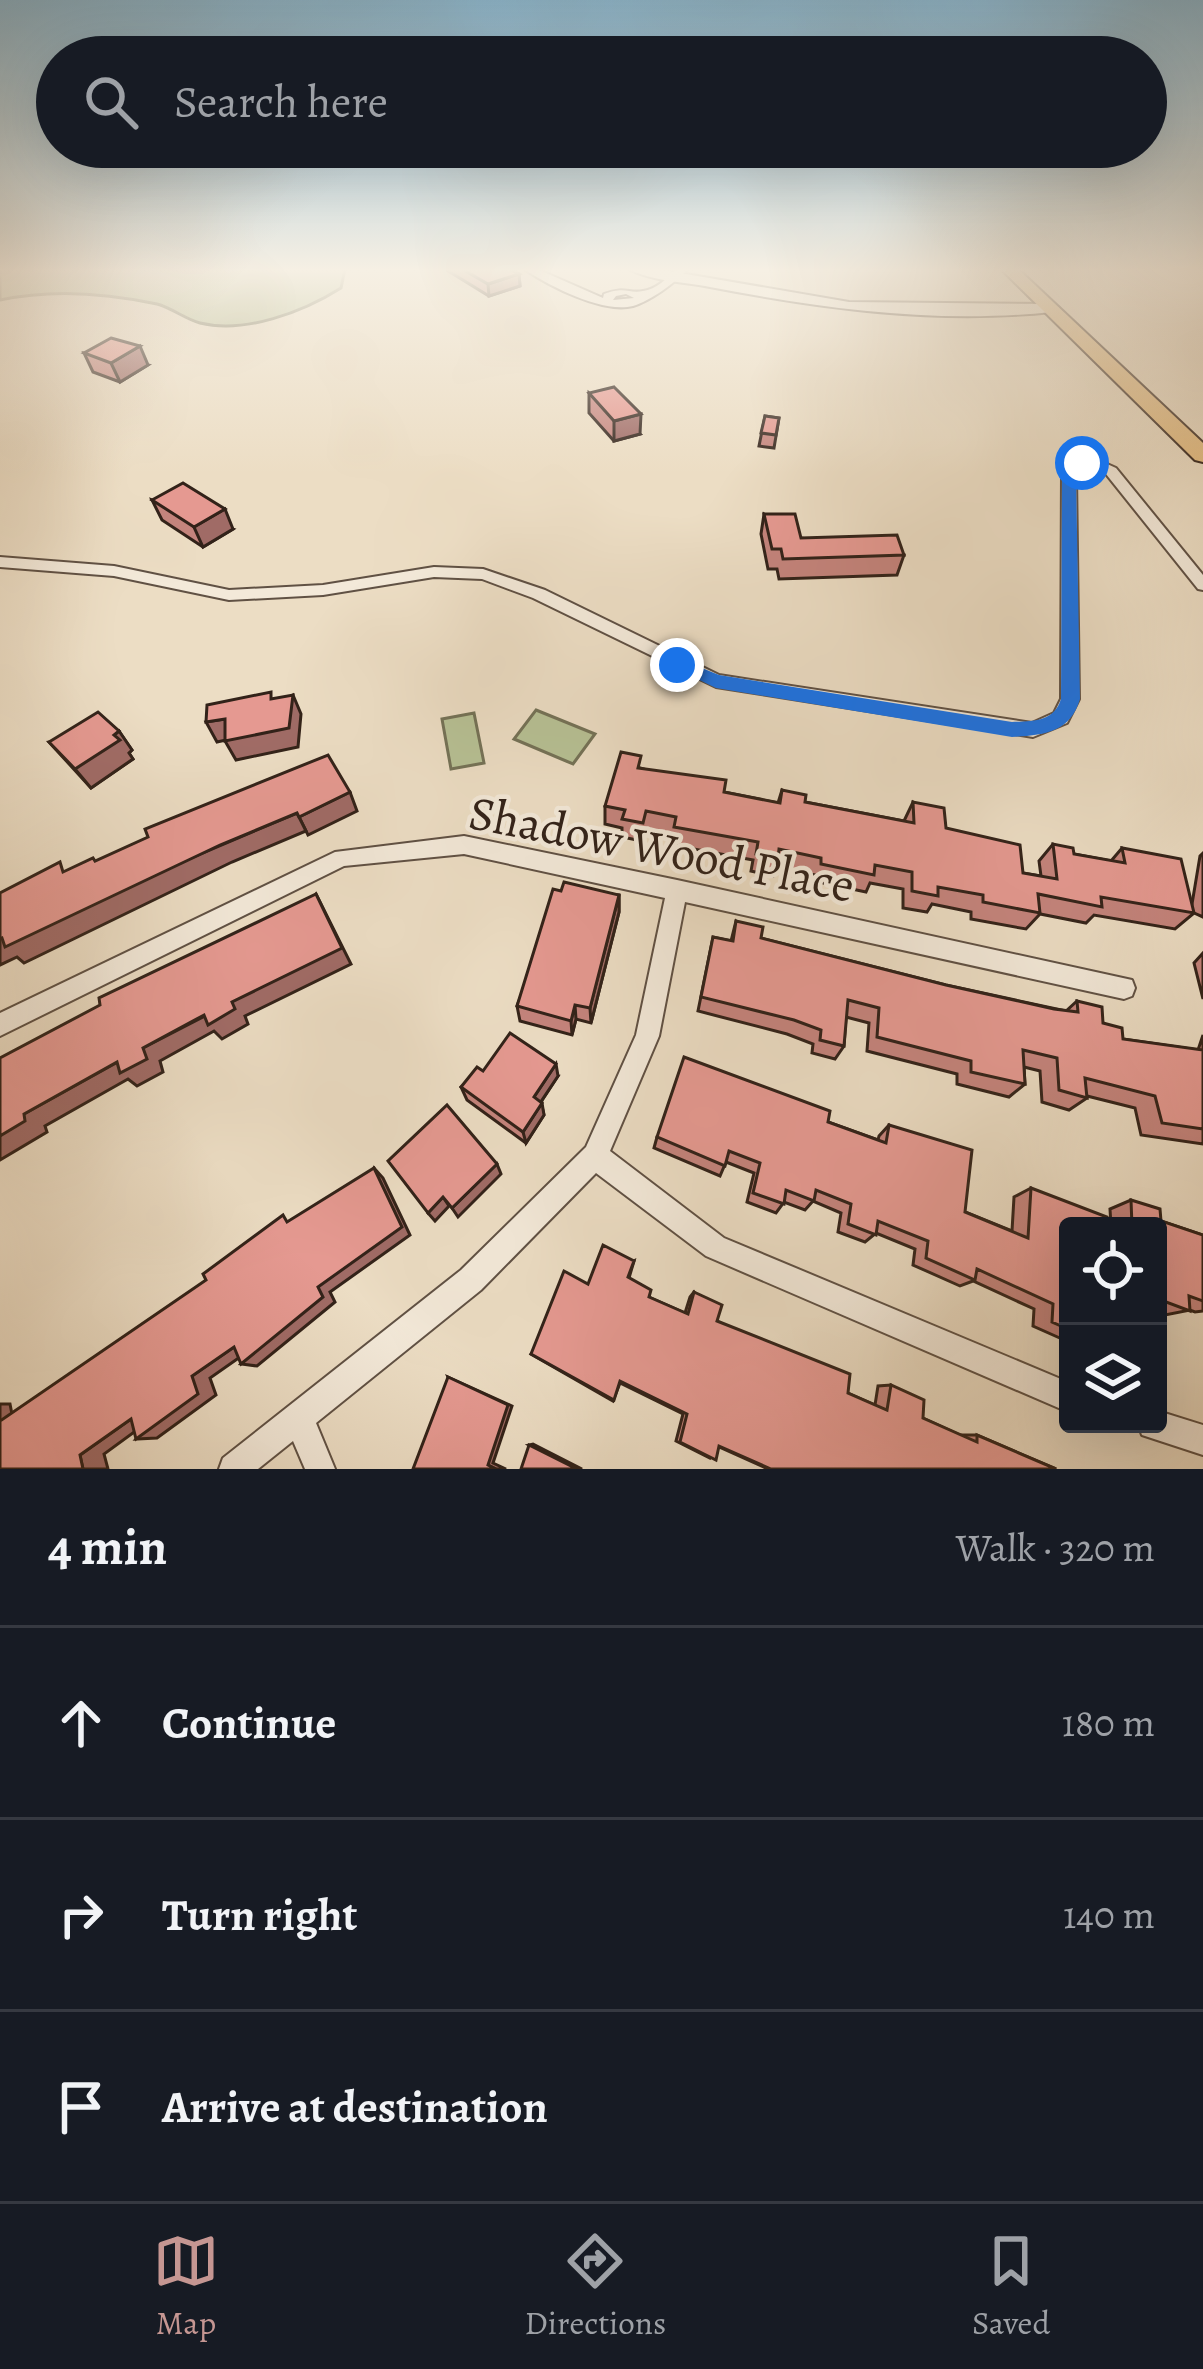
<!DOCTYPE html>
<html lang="en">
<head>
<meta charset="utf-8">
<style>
	:root { --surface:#171b24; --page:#20242c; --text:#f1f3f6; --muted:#9ea1a6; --line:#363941; --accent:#c59692 }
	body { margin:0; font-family:Alegreya,serif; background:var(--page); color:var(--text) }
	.controls { position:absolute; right:36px; bottom:36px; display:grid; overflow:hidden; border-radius:12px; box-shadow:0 12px 48px #0002 }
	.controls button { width:108px; height:108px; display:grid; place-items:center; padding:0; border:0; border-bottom:3px solid var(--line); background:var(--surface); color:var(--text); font:60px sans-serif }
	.stop { position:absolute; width:36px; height:36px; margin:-27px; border:9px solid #1a73e8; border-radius:50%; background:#fff }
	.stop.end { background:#1a73e8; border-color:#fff; box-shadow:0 3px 12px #0008 }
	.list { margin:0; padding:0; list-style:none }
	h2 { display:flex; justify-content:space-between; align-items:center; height:156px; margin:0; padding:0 48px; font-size:51px }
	h2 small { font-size:39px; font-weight:400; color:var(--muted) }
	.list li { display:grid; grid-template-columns:78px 1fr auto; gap:36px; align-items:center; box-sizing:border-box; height:192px; padding:0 48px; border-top:3px solid var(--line) }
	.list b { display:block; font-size:45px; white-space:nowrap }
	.list em { font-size:39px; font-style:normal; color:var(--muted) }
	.icon { flex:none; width:66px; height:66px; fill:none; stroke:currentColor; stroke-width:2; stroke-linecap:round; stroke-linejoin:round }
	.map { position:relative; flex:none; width:1203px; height:1469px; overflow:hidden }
	.search { position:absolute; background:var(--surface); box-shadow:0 12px 48px #0002; left:36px; right:36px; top:36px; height:132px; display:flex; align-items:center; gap:30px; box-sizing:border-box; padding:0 42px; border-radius:66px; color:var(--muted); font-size:45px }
	.sheet { height:732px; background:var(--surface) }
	nav { display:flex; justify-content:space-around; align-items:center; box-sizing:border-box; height:168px; border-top:3px solid var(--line); background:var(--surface); font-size:33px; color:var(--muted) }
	nav a { display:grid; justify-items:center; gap:6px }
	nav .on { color:var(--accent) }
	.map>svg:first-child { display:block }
	.green { fill:#b7c195; stroke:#747257; stroke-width:3 }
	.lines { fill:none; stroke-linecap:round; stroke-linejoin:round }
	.minor-casing { stroke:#605144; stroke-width:4 }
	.tertiary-casing { stroke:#605144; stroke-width:4 }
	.primary-casing { stroke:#322219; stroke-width:4 }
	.minor { fill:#f3e9d9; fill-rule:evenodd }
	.tertiary { fill:#f3e9d9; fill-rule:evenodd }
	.primary { fill:#e6be82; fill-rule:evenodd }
	.wall { fill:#c5847d; stroke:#322219; stroke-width:3 }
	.shaded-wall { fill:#a06b66; stroke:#322219; stroke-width:3 }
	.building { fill:#e59991; stroke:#322219; stroke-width:3 }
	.route { fill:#1a73e8 }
	.labels { text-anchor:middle; stroke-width:9; stroke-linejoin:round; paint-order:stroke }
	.street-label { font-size:48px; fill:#322219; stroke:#f3e9d9 }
</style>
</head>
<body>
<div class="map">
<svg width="1203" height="1469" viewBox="0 0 1203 1469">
	<rect width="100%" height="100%" fill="#ecddc4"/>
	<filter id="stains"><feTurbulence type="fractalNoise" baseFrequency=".00167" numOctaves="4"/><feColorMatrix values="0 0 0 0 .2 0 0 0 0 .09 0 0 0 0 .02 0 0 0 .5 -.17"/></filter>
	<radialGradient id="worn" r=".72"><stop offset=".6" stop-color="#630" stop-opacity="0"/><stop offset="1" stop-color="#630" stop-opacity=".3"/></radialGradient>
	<g class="green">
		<path d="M0,269H345L341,288C303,312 245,334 200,323C185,319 172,308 157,304C106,293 51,289 0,300Z"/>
		<path d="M536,710L595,734L573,764L514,739Z"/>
		<path d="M474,713L484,763L451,769L442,719Z"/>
	</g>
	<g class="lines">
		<g class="minor-casing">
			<g id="minor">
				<path d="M524,269H537L603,298L604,294C625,286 629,294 643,291C656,290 668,277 677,269H688C675,283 650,301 633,306C602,314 548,285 524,269ZM626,294L634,298L613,300L616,296Z"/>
				<path d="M1094,458L1116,468L1203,575V590L1198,589L1106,474L1092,466L1079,469L1076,475L1079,699L1067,723L1033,737L716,687L533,598L482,579L434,577L323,595L229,600L114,576L0,567V557L114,566L229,590L323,585L434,567L483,569L545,590L719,675L1032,723L1054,713L1061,699L1062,475L1069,463Z"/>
				<path d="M464,836L677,880L1132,980L1135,988L1132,996L1124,999L685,902L659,1036L610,1151L724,1238L1068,1382V1412L706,1256L596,1173L481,1290L316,1423L335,1469H305L293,1441L258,1469H219L223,1458L461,1270L586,1147L636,1035L665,898L464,854L344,866L0,1036V1013L335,852Z"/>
				<path d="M1158,1411L1203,1425V1455L1142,1435L1138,1424H1158Z"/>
			</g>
		</g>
		<g class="tertiary-casing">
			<path id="tertiary" d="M629,269H657L849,302L1052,304L1059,308L1052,312C936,324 824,309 710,287C685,282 651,281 629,269Z"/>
		</g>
		<g class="primary-casing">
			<path id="primary" d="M1001,269H1018L1203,443V462L1195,460Z"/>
		</g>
		<use href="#minor" class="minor"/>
		<use href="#tertiary" class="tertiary"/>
		<use href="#primary" class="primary"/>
	</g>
	<g class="wall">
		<path d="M445,269H509L519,274L520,286L489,296Z"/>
		<path d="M84,353L148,365L120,382L93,372Z"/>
		<path d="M589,393L640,434L614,441L589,413Z"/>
		<path d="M765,416L779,418L774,448L759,446Z"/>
		<path d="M152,500L233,529L203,547L162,520Z"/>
		<path d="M764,514L801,538L904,555L897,575L779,579L777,569H768L761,534Z"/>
		<path d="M119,731L132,750L129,753L133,759L91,788L49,742Z"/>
		<path d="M640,768L724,792L778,803L782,790L805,802L904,821L913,802L946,828L1023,873L1041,876L1039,861L1053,844L1074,854L1111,861L1122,848L1192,904L1200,856L1203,853V917L1194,913L1175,929L1094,915L1086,923L1040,914L1026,929L971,919V912L932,904L927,912L903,908V889L870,883L866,892L814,881L815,875L776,867L773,876L751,871L753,860L672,845L673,835L645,829L642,841L622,837V828L605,824V806Z"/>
		<path d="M561,891L619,895V912L591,1023L576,1019L572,1035L520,1021L517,1006Z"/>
		<path d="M736,921L761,938L946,985L1066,1011L1077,1001L1123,1039L1198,1050L1203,1035V1144L1141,1135L1135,1108L1087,1096V1098L1069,1110L1042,1102L1040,1071L1024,1067L1025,1084L1009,1097L957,1084V1074L867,1051L869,1023L846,1017L844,1046L835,1059L812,1053L813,1044L787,1034L698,1011L713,937L731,941Z"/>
		<path d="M1203,953V999L1194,963Z"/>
		<path d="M483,1071L558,1076L541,1102L544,1115L526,1143L467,1100L461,1087Z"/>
		<path d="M828,1122L878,1140L879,1136L889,1125L965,1212L1012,1231L1014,1197L1031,1188L1068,1226V1337L1062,1339L1033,1326L1034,1309L973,1281L960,1286L913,1265L915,1249L876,1233L865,1242L838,1232L841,1213L813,1201L805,1210L784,1202L776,1213L747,1202L754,1173L726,1162L720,1176L654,1148L657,1137Z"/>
		<path d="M1131,1200L1161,1221L1203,1235V1311L1195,1312L1190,1310L1165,1315L1158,1313V1226H1111L1110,1209Z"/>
		<path d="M634,1261L629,1278L649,1297L685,1313L690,1297L694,1292L717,1321L848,1393L875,1405L878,1386L891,1385L923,1418L960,1435H977L1056,1469H768L719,1447L710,1458L676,1441L683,1414L620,1383L613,1401L531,1354L588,1284Z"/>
	</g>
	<g class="shaded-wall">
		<path d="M519,274L520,286L489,296L488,284Z"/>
		<path d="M140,346L148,365L120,382L111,363Z"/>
		<path d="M641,414L640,434L614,441V421Z"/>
		<path d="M225,509L233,529L203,547L194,527Z"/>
		<path d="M293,695L301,714L298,747L236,760L225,741Z"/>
		<path d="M225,719L235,738L217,742L206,722Z"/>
		<path d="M119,731L132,750L129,753L133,759L91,788L75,769Z"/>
		<path d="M350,792L357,811L308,835L299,817Z"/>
		<path d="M297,813L306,831L232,862L24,963L17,957L0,965V939Z"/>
		<path d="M316,894L351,964L245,1016L248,1024L222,1039L214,1031L160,1061L163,1072L137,1086L128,1079L45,1126L47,1132L0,1160V1136L24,1114L143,1048L232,1002Z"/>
		<path d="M619,895V912L591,1023L590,1008Z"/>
		<path d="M575,1005L576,1019L572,1035L571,1021Z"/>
		<path d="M556,1064L558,1076L536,1109L534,1097Z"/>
		<path d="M542,1103L544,1115L526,1143L523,1132Z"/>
		<path d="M497,1164L501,1174L458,1217L452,1208Z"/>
		<path d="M374,1168L383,1178L410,1235L330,1292L335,1302L257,1366L241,1364L318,1287Z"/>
		<path d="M443,1197L449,1206L435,1221L428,1213Z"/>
		<path d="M234,1347L250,1350L210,1378L216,1395L157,1438L136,1439L192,1376Z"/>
		<path d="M448,1377L512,1406L493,1463L506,1469H496L488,1465Z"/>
		<path d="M0,1404H10L15,1430H0Z"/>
		<path d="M131,1419H152L104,1454L108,1469H83L80,1455Z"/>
		<path d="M533,1444L582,1469H577L529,1445Z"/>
	</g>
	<g class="building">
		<path d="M462,269H509L519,274L488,284Z"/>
		<path d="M111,338L140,346L111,363L84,353Z"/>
		<path d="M614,387L641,414L614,421L589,393Z"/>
		<path d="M765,416L779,418L776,435L761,433Z"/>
		<path d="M183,483L225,509L194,527L152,500Z"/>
		<path d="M764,514H795L801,538L897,535L904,555L783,559L781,549H772Z"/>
		<path d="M271,692V699L293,695L289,728L225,741V719L206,722L207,705Z"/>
		<path d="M98,712L119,731L114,735L120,740L75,769L49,742Z"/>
		<path d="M621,752L641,756L638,768L726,780L724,792L780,803L782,790L806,795L805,802L914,823L913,802L944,808L946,828L1020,845L1023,873L1057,879L1053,844L1073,848L1074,854L1125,863L1122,848L1181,859L1194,913L1101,897L1102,907L1038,894L1040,913L983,902V895L938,887V896L912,891V872L875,865L874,875L821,864V858L779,849L778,858L756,854L758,842L674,827L676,817L646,811L643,823L622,819L625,810L605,806Z"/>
		<path d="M328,755L350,792L299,817L297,813L220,845L5,947L2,938L0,939V893L60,862L63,872L93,858L95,861L148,837L145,829Z"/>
		<path d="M564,882L619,895L590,1008L575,1005L571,1021L517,1006L553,889L561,891Z"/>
		<path d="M316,894L342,948L232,1002L235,1009L208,1025L204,1015L143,1048L147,1059L120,1073L117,1062L24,1114L25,1121L0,1136V1058L100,1005L99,998Z"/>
		<path d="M736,921L763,927L761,938L946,985L1054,1009L1078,1012L1077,1001L1102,1007L1103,1023L1122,1028L1123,1039L1203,1050V1129L1162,1123L1155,1096L1085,1078L1087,1098L1059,1090L1057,1058L1023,1050L1025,1084L971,1072V1061L877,1037L879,1008L848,1000L844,1046L820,1040L821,1030L794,1020L701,997L713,937L733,941Z"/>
		<path d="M510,1033L556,1064L534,1097L542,1103L523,1132L461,1087L477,1067L483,1071Z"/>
		<path d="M684,1057L830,1111L828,1122L886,1143L889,1125L972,1150L965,1212L1028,1238L1031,1188L1107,1217V1226H1068V1329L1052,1322L1053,1304L977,1269L975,1280L926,1258L928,1241L878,1221L876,1235L848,1224L851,1204L816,1190L814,1201L786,1190L784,1204L753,1193L760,1163L729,1151L725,1166L657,1137Z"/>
		<path d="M447,1105L497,1164L452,1208L443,1197L428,1213L388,1161Z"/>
		<path d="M374,1168L402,1227L318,1287L323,1297L241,1364L234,1347L192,1376L198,1394L136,1439L131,1419L80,1455L83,1469H0V1421L206,1280L203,1274L283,1215L287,1222Z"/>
		<path d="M1131,1200L1160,1209L1161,1221L1203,1235V1301L1189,1296L1190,1311L1158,1299V1226H1132Z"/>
		<path d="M603,1245L634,1261L628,1277L651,1290L649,1297L688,1314L694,1292L722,1305L717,1321L850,1374L848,1393L887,1410L891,1385L924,1400L923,1418L977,1442V1435L1056,1469H771L719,1446L716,1460L680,1442L687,1414L620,1381L614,1400L531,1354L564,1271L588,1284Z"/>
		<path d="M448,1377L508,1405L488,1465L496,1469H413Z"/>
		<path d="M529,1445L577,1469H521Z"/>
	</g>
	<linearGradient id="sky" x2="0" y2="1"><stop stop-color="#88b7d2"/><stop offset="0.57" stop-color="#f6f0e4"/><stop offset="1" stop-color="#f6f0e4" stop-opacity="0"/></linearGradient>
	<rect width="1203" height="474" fill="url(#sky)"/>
	<path class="route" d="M1082,459L1089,463L1076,476L1080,699C1070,733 1044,735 1012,737L716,688L668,665L677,658L719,675L1012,722C1033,721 1054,722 1061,699L1062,475Z"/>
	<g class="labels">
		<g class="street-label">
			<text transform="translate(662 848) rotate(11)" y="17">Shadow Wood Place</text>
		</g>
	</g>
	<rect width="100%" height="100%" filter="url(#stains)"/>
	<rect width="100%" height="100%" fill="url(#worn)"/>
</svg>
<div class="controls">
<button><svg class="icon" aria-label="locate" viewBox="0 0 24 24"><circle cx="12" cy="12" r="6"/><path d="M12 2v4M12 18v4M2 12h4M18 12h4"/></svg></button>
<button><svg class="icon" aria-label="layers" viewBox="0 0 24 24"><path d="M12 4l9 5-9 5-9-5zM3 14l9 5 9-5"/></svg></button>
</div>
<div class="stop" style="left:1082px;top:463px"></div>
<div class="stop end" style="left:677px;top:665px"></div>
<div class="search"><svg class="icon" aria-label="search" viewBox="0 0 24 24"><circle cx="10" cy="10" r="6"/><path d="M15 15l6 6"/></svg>Search here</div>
</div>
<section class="sheet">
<h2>4 min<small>Walk · 320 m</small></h2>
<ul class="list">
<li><svg class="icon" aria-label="ahead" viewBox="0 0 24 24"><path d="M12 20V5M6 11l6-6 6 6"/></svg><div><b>Continue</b></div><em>180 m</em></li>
<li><svg class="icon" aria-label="right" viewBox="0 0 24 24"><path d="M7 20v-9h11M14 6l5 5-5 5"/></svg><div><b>Turn right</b></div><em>140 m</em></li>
<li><svg class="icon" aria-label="arrive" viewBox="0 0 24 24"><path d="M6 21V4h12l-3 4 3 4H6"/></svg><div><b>Arrive at destination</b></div></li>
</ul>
</section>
<nav>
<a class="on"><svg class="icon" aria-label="map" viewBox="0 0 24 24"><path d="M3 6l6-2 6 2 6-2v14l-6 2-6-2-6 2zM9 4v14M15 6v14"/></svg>Map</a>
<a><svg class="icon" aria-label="directions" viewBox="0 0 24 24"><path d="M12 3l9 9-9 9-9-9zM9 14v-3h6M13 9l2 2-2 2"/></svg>Directions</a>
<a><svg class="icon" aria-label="saved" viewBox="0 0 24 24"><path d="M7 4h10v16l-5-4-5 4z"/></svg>Saved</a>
</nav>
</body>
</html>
